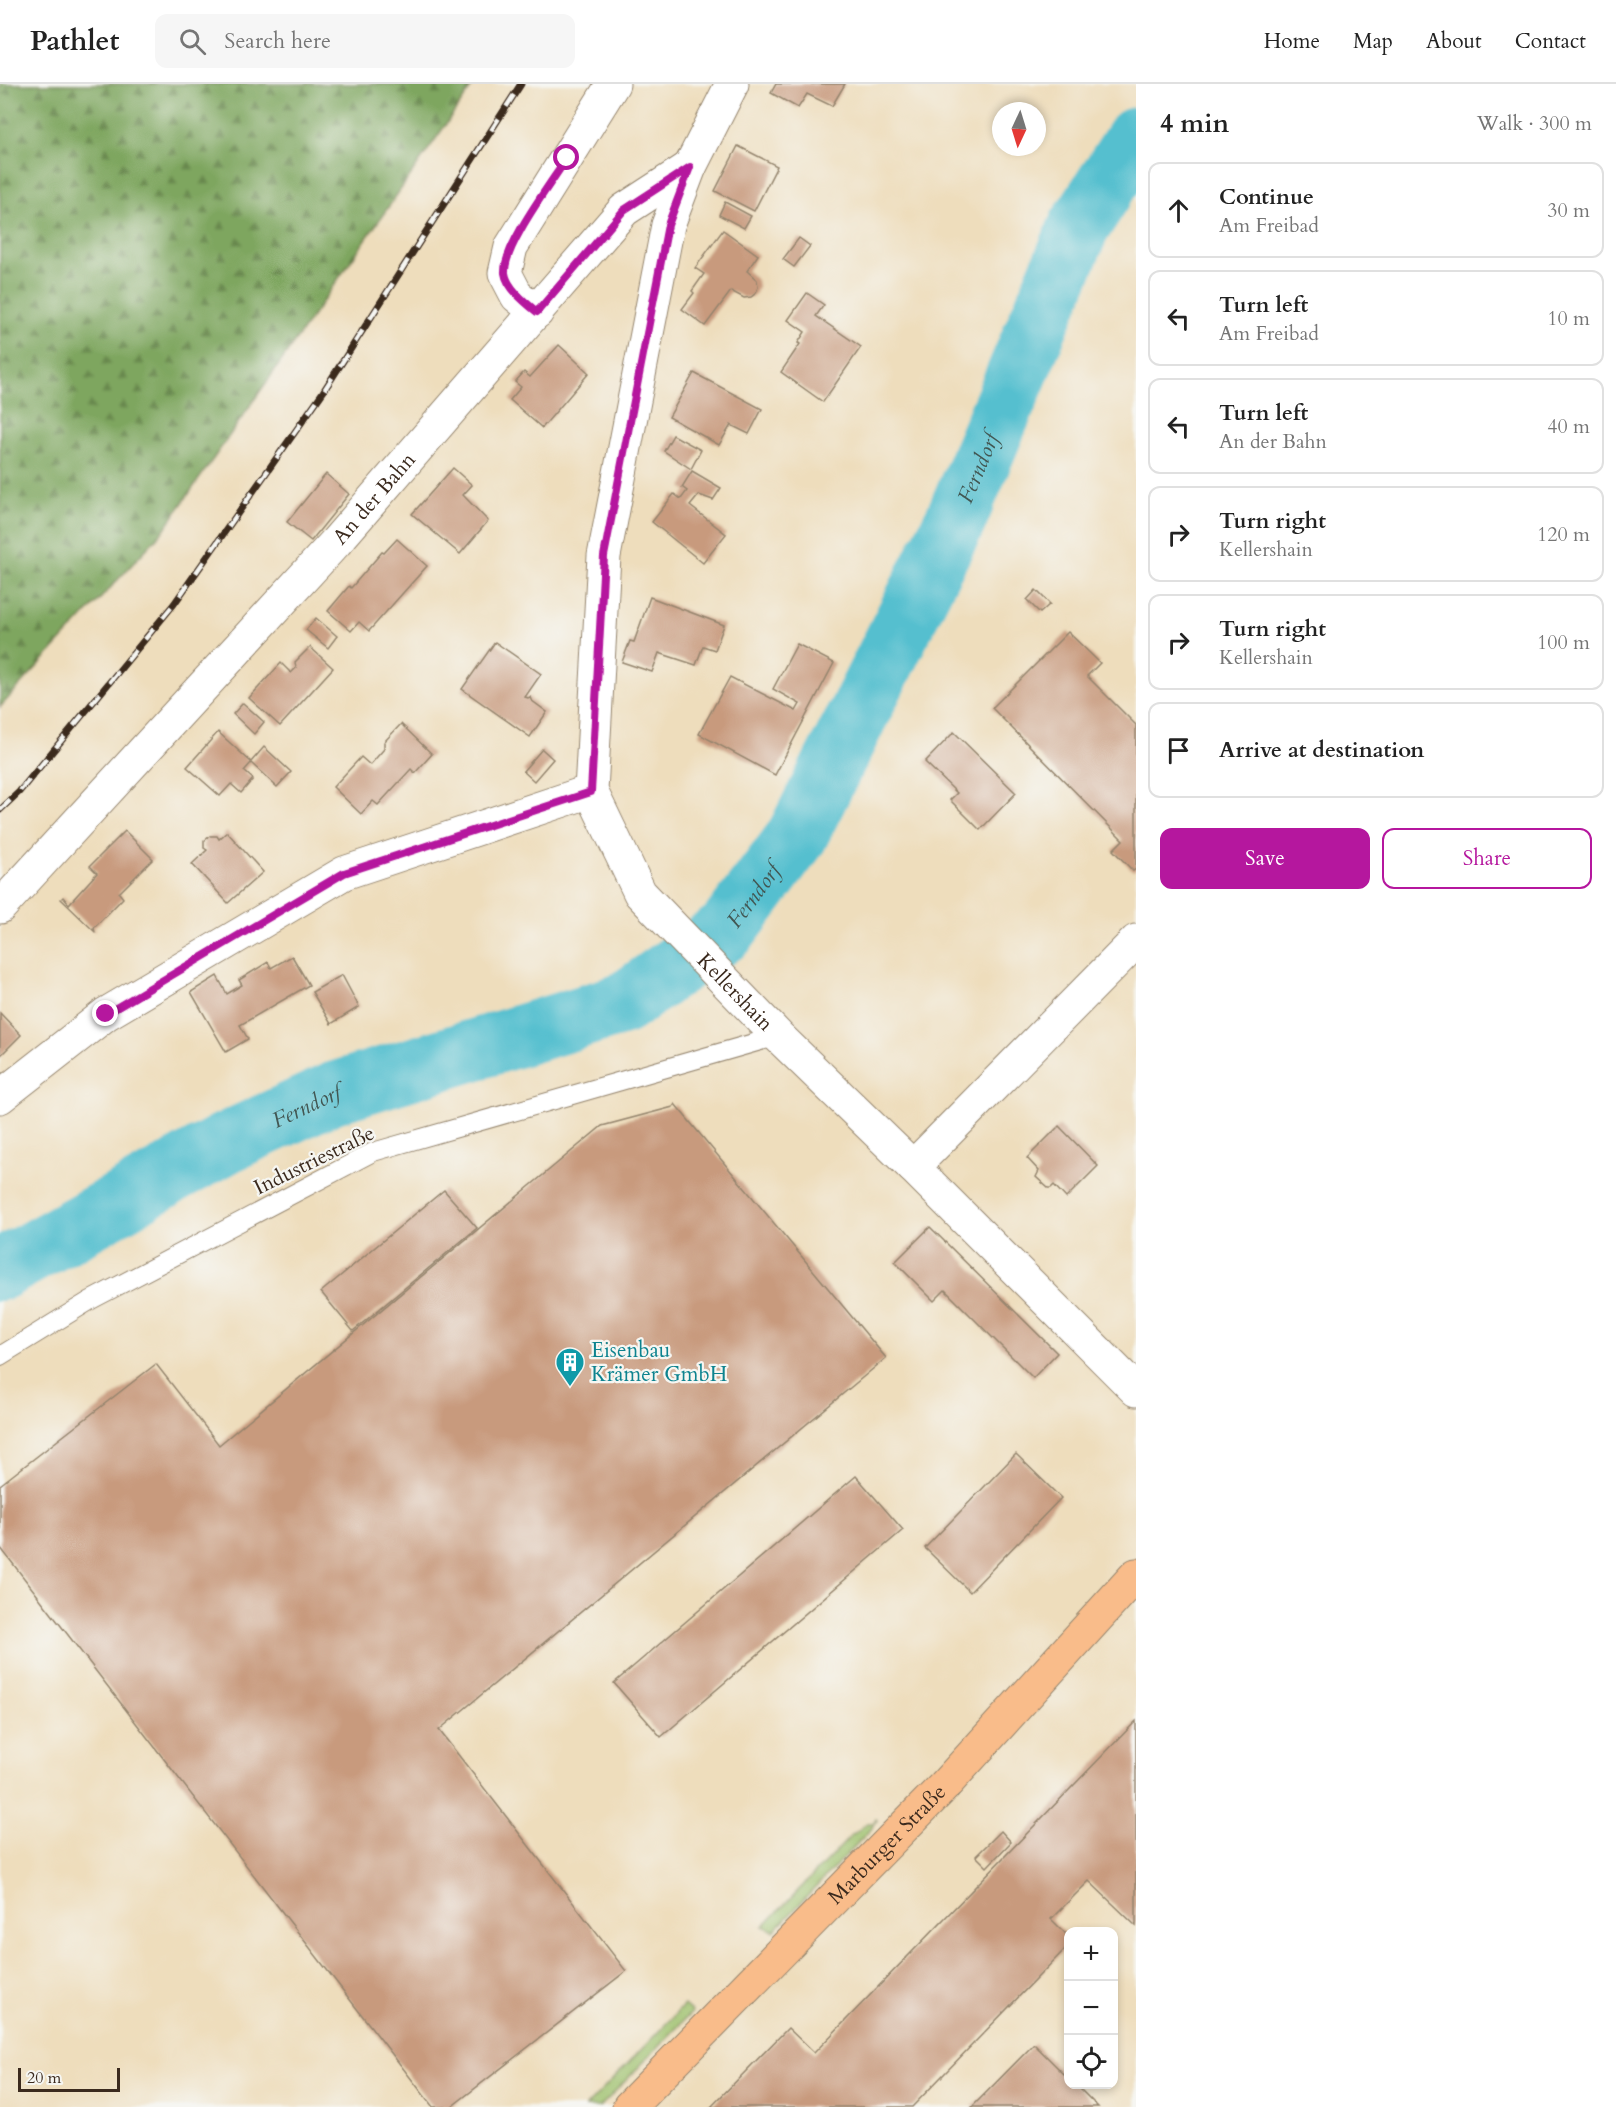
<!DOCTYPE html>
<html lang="en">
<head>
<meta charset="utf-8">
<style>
	:root { --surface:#fff; --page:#f6f6f6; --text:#222; --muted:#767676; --line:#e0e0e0; --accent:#b5179e }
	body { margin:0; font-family:Cardo,serif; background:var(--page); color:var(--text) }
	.controls { position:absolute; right:18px; bottom:18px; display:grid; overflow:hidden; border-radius:12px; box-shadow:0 3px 9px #0003 }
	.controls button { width:54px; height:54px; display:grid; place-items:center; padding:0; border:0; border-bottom:2px solid var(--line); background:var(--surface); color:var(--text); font:30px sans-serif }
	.compass { position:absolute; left:992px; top:18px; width:54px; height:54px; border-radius:50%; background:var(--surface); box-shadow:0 3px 9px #0003; rotate:184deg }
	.scale { position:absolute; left:18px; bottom:15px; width:102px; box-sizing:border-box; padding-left:6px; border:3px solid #3b2a1e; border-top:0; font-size:16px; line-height:21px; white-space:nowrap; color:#3b2a1e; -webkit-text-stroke:4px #f6f6f2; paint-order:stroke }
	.stop { position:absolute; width:18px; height:18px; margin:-14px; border:4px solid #b5179e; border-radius:50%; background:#fff }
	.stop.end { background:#b5179e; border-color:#fff; box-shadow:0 2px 6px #0008 }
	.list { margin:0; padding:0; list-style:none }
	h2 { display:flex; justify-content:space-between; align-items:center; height:78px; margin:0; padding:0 24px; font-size:26px }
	h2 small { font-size:20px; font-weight:400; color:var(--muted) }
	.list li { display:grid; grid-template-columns:39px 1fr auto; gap:18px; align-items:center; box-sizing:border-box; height:96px; margin:0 12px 12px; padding:0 12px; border:2px solid var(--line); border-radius:12px }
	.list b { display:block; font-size:22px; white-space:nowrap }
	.list p { margin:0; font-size:20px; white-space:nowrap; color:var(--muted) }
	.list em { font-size:20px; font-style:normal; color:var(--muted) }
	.actions { display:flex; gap:12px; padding:18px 24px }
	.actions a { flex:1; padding:14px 0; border:2px solid var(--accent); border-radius:12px; text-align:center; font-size:21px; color:var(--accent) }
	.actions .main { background:var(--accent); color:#fff }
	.icon { flex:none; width:33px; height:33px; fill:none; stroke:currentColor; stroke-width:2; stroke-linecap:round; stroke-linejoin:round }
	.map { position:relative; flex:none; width:1136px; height:2023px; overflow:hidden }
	header { display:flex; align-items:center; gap:36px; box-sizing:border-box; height:84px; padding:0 30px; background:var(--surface); border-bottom:2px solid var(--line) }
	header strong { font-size:28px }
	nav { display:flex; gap:33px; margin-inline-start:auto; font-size:21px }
	.search { width:420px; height:54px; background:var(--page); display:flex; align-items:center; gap:15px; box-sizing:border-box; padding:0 21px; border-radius:12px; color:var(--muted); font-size:22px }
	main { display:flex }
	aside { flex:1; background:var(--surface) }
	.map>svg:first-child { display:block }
	.green { fill:#9dc06a; stroke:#6c7544; stroke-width:1.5 }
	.forest { fill:url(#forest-firs); stroke:#5c683e; stroke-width:1.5 }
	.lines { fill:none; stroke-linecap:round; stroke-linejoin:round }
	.river { stroke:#54bfcf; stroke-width:62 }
	.building { fill:#c89a7d }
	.service-casing { stroke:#94846d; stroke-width:20 }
	.minor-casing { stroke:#94846d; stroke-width:35 }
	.primary-casing { stroke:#94846d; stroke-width:35 }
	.service { stroke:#fff; stroke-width:18 }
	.minor { stroke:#fff; stroke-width:33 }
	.primary { stroke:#f9bc8a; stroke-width:33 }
	.rail-casing { stroke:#3b2a1e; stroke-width:7 }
	.rail { stroke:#f6f6f2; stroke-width:4.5; stroke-dasharray:14; stroke-linecap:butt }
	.route { stroke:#b5179e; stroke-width:8 }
	.labels { text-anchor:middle; stroke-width:4.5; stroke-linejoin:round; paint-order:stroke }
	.street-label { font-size:21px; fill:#3b2a1e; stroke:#f6f6f2 }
	.culture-label { font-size:21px; fill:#0d838f; stroke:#f6f6f2; text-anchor:start }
	.water-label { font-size:22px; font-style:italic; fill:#425753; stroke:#f6f6f2 }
</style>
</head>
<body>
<header>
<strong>Pathlet</strong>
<div class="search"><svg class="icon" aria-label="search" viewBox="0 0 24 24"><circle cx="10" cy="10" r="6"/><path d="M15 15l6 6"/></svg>Search here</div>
<nav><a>Home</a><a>Map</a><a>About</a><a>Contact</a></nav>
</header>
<main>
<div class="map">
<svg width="1136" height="2023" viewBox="0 0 1136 2023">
	<defs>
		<pattern id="forest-firs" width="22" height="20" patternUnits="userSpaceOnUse" patternTransform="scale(1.5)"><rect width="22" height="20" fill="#7ea65e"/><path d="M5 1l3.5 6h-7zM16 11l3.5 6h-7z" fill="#68874d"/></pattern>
	</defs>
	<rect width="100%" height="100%" fill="#f6f6f2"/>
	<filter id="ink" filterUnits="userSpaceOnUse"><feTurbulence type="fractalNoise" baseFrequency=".0167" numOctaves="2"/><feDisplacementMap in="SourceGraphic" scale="12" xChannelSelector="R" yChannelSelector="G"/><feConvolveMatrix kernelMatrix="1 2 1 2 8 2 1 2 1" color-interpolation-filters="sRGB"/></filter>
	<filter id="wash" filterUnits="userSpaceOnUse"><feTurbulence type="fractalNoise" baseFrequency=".008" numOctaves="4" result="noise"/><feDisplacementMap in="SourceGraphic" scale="24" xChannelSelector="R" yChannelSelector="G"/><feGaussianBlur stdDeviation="1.35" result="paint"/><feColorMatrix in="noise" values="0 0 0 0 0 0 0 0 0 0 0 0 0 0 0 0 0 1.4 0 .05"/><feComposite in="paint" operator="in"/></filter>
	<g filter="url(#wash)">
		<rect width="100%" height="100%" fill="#eeddbc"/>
		<g class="green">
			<path d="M876,1735L877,1736L873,1743L774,1847L764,1842L849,1754L867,1739H873Z"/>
			<path d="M684,1921L692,1928L600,2023H586Z"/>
		</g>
		<path class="forest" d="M0,0H474L163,447L0,623Z"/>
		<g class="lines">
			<path class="river" id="s1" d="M0,1186L226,1059L333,1009L623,920L727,846L796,754L956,435L1079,143L1136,54"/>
		</g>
		<g id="blocks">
			<g class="building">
				<path d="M776,0H845L832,22L807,10L798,24L771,9Z"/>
				<path d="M738,62L777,82L754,127L715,107Z"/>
				<path d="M725,118L751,132L744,144L719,131Z"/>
				<path d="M723,146L758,171L747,187L757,196L758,203L756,209L751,213L744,214L731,207L705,242L682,225L694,209L692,207L704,190L695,184Z"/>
				<path d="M799,154L810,162L794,183L783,175Z"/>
				<path d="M807,209L824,221L816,232L861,263L823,318L781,288L800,260L798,259L805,248L788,236Z"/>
				<path d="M559,261L589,289L542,344L510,316L521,303L515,298L524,288L530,293Z"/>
				<path d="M694,289L762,325L749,350L731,341L719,361L669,333Z"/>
				<path d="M673,351L701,366L691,385L664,367Z"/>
				<path d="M453,384L472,401L463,411L488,437L460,470L412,430Z"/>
				<path d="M692,387L721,404L713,416L699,411L690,422L726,450L703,479L652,438L674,410L681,415L687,407L682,403Z"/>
				<path d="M326,390L349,410L311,457L287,438Z"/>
				<path d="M397,455L427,482L369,547L359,538L351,547L328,527L349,502L351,504L382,468L384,469Z"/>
				<path d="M1036,506L1050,520L1040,529L1027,516Z"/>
				<path d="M650,513L724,541L715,566L703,562L696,581L659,569L652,588L622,578L630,557L634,558Z"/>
				<path d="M316,534L337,552L328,564L306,546Z"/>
				<path d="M1068,548L1100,579L1087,592L1136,641V785L1133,787L1113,766L1123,756L992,624Z"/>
				<path d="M495,558L541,590L525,613L528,614L530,613L531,616L547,628L530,653L462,605Z"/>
				<path d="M797,560L834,579L775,691L699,650L730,593L796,627L800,620L773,605Z"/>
				<path d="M310,563L333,584L280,642L249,614L281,579L291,589L296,584L295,578Z"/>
				<path d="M243,619L264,638L254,650L233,630Z"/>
				<path d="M401,640L432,670L415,689L411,685L378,721L373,717L361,730L333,703L361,673L370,681L384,665V658Z"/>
				<path d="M218,648L251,678L264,663L291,688L277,703L251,679L244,687L253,695L241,709L231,700L220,712L187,683Z"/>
				<path d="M954,648L1016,709L980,746L950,716L957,709L925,678Z"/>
				<path d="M542,665L553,675L534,697L523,687Z"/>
				<path d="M125,747L153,775L119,809L123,814L94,844L95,848L61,815L63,813L69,820L97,789L90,782Z"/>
				<path d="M227,748L263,788L228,819L192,780L207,766L204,764V757L210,752H217L219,755Z"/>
				<path d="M292,872L309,901L240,941L248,955L226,968L191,908L217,892L227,910L242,901L239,896L268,878L271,884Z"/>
				<path d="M342,891L359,923L331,940L312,908Z"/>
				<path d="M0,929L21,951L0,972Z"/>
				<path d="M675,1020L886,1274L439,1646L626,1887L451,2023H433L0,1463V1401L156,1280L219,1361L602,1042L673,1023Z"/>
				<path d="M1059,1042L1098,1082L1066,1114L1054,1101L1051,1104H1048L1036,1093L1039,1087L1027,1074Z"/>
				<path d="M444,1106L477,1144L353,1247L321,1208Z"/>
				<path d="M930,1143L1057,1269L1033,1294L945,1206L934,1217L895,1178Z"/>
				<path d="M1016,1370L1061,1414L970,1508L925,1464Z"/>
				<path d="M856,1392L903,1446L661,1653L614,1599Z"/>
				<path d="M1136,1637V1842L1089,1797L1051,1835L1068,1852V1862L912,2023H711L788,1944L814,1969Z"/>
				<path d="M1001,1747L1011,1758L987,1783L976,1772Z"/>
				<path d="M1034,1960L1068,1994V2000H1075L1098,2023H972Z"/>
			</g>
		</g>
	</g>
	<g filter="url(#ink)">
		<use href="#blocks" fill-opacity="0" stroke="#94846d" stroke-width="1.5"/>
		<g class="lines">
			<g class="service-casing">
				<path id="service" d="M0,1272L91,1216L373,1068L778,952"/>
			</g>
			<g class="minor-casing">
				<g id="minor">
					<path id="s2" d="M732,0L690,83L668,141L604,472L591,707L640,809L778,952L913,1083L1136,1306"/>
					<path d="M537,228L517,212L505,189L511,163L613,0"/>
					<path id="s3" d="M0,823L336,458L624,126L690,83"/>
					<path d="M0,1013L106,930L344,789L591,707"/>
					<path d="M913,1083L1136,857"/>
				</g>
			</g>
			<g class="primary-casing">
				<g id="primary">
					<path id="s4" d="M629,2023L944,1702L1136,1491"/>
				</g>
			</g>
			<use href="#service" class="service"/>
			<use href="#minor" class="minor"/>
			<use href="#primary" class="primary"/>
			<g class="rail-casing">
				<path id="rail" d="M0,726L19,708L174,520L323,308L521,0"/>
			</g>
			<use href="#rail" class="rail"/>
		</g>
	</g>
	<g class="lines" filter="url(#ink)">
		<path class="route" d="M106,930L344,789L591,708L604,472L668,141L690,83L624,126L537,228C526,219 507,204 505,189C503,162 552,98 567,74"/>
	</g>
	<defs>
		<g id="building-pin" transform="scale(1.5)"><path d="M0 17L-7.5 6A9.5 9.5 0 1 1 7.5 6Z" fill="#0f9aa8" stroke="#f6f6f2"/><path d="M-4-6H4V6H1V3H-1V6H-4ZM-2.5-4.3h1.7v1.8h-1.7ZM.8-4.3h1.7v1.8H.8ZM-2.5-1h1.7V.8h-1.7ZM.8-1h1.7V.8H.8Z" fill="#fff"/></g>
	</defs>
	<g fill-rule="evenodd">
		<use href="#building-pin" x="570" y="1278"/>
	</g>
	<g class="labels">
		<g class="street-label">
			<text dy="7" stroke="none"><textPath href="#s3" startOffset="554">An der Bahn</textPath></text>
			<text dy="7" stroke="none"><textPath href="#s2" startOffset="978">Kellershain</textPath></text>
			<text transform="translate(314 1076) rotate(-26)" y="7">Industriestraße</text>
			<text dy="7" stroke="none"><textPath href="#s4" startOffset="368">Marburger Straße</textPath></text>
		</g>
		<g class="culture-label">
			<text x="591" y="1273">Eisenbau<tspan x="591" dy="24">Krämer GmbH</tspan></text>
		</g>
		<g class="water-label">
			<text dy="8" stroke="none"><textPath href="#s1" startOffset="1336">Ferndorf</textPath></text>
			<text dy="8" stroke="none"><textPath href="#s1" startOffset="852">Ferndorf</textPath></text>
			<text dy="8" stroke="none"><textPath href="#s1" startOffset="348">Ferndorf</textPath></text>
		</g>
	</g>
</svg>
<div class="controls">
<button>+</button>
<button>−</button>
<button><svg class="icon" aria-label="locate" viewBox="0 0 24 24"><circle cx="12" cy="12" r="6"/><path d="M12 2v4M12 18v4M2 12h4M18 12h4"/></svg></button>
</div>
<svg class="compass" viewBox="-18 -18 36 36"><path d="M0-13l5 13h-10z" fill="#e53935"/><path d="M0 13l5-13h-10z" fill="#767676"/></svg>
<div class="scale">20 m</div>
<div class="stop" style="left:567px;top:74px"></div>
<div class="stop end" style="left:106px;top:930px"></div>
</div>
<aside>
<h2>4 min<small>Walk · 300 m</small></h2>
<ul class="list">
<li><svg class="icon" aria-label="ahead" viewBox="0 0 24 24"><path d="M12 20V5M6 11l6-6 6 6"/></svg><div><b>Continue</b><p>Am Freibad</p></div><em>30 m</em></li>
<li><svg class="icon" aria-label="left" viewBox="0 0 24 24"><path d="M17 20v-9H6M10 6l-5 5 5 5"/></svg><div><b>Turn left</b><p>Am Freibad</p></div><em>10 m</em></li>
<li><svg class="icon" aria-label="left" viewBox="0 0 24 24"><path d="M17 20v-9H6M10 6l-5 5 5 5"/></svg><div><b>Turn left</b><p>An der Bahn</p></div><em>40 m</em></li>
<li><svg class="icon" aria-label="right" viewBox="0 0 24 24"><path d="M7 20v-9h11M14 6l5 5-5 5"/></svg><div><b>Turn right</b><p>Kellershain</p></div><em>120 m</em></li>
<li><svg class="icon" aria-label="right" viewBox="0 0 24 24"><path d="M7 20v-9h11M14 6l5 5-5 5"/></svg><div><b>Turn right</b><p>Kellershain</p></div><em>100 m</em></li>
<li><svg class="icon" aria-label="arrive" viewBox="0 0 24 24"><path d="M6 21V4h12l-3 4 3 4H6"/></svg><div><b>Arrive at destination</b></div></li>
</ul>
<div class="actions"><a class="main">Save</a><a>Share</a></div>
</aside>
</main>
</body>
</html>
